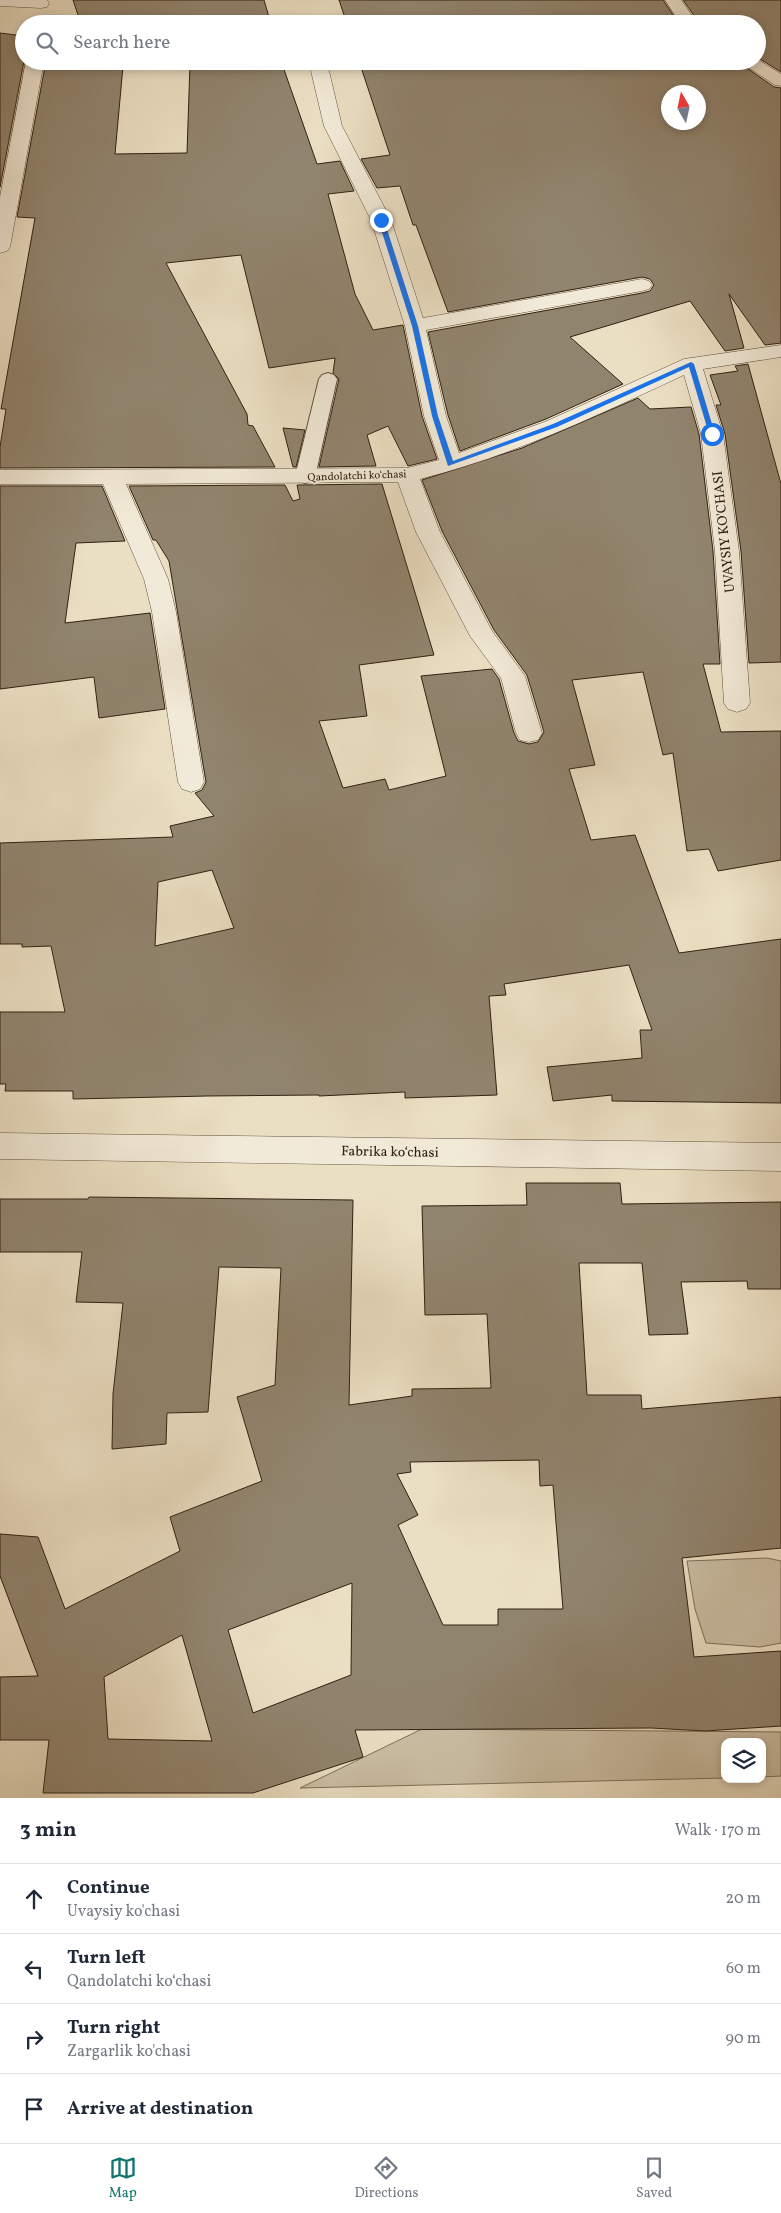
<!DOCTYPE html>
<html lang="en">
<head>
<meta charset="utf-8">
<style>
	:root { --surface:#fff; --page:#f6f6f7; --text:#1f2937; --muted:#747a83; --line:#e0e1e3; --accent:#0f766e }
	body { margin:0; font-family:Vollkorn,serif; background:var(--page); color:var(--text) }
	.controls { position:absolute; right:15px; bottom:15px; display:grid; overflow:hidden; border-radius:10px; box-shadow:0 2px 8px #0003 }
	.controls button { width:45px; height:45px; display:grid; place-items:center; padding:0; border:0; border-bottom:1px solid var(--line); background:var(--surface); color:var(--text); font:25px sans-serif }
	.compass { position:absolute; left:661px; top:85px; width:45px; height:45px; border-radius:50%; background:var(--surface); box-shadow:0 2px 8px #0003; rotate:351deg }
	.stop { position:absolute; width:15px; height:15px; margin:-11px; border:4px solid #1a73e8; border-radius:50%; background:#fff }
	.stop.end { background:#1a73e8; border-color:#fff; box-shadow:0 1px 5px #0008 }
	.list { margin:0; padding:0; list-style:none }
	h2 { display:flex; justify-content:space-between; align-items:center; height:65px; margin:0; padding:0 20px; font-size:21px }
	h2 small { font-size:16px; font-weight:400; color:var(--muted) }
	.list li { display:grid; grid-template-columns:32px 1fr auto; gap:15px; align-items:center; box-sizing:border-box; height:70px; padding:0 20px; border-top:1px solid var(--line) }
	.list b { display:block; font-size:19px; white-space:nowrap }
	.list p { margin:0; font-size:16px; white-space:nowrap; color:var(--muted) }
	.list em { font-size:16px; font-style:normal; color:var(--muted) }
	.icon { flex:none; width:28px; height:28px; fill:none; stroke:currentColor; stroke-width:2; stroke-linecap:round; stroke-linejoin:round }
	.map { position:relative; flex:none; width:781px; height:1798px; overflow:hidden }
	.search { position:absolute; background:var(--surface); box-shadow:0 2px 8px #0003; left:15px; right:15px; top:15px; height:55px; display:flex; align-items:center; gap:12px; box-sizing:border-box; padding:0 18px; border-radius:28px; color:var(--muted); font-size:19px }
	.sheet { height:345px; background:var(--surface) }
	nav { display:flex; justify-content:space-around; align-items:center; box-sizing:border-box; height:70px; border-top:1px solid var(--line); background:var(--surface); font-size:14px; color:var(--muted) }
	nav a { display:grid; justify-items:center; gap:2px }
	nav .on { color:var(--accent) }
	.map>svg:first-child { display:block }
	.green { fill:#cbbfa5; stroke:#7e705c }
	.building { fill:#91846e; stroke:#302112; fill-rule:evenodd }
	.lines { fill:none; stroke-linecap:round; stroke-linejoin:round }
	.lane-casing { stroke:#5f503e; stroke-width:2 }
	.street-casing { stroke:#5f503e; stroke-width:1 }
	.lane { fill:#f2ead8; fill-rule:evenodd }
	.street { fill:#f2ead8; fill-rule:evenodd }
	.route { fill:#1a73e8 }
	.labels { text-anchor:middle; stroke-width:4; stroke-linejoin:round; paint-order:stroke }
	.far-street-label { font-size:11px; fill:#302112; stroke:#f2ead8 }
	.street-label { font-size:14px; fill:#302112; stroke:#f2ead8 }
</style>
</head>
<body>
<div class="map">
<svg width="781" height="1798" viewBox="0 0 781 1798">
	<rect width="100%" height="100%" fill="#ebdfc3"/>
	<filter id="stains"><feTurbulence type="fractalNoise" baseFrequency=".004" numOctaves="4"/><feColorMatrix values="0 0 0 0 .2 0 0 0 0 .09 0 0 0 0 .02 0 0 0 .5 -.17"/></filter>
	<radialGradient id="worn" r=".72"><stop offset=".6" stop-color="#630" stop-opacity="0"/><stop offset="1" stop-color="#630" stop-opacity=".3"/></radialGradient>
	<g class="green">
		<path d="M767,1558L781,1561V1643L760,1647L706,1643L695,1609L687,1561Z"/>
		<path d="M422,1729L781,1732V1776L762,1777V1742H725V1778L300,1788Z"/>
	</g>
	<g class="building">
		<path d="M73,0H264L271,24H81Z"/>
		<path d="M339,0H663L679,24H347Z"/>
		<path d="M683,0H781V72L757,57V24H700Z"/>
		<path d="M0,33L24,36V61L0,187Z"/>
		<path d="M46,61H281L317,164L340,161L354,191L328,194L355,294L373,330L403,325L422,416L437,459L408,466L388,426L367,435L376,466L319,467L339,379L333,373L335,358L269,368L241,255L166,263L247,414L248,425L253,426L275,467L0,468V447L6,409H1L35,218L17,217ZM190,64L187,153L115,154L123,66Z"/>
		<path d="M359,61H737L774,87L781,88V343L765,345L729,294L744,348L725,351L690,301L570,337L623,384L546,419L460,451L448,415L428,332L642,293L650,291L654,285L650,279L642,277L448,312L416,225H413L400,186L377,188L361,159L390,155ZM668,92H698V122H668Z"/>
		<path d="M748,364L781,484V662L749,663L741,551L725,434L716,405H721L710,375L738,371L735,366Z"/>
		<path d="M638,398L650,409L691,407L699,434L713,551L720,664H703L721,732L781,731V860L718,871L709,849L687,851L673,753L663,755L643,672L572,680L595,765L569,769L591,840L635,835L679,953L781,939V1103L612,1101V1095L553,1101L547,1067L642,1058L640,1030H652L629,965L504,984L506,995L489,996L497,1095L405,1098V1092L319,1096V1095L207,1096L73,1099V1091H5L6,1084H0V1012H65L51,946L22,947V944H0V843L173,837L170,826L214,816L195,793L202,790L206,782L169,561L156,540H153L129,486L285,485L293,501L300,499L297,485L382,484L434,655L359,665L367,716L319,721L343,788L385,779L389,790L446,776L421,676L492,669L499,679L514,733L518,741L529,744L538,742L544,732L527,675L494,630L442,531L422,480L522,448ZM212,870L234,928L155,946L158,882Z"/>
		<path d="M283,428L305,430L296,467H293Z"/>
		<path d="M0,486H102L125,541L76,543L65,623L150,613L165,709L99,718L94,677L0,689Z"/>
		<path d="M526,1183H620L622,1204L781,1202V1289H748L747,1281L681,1282L688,1334L649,1335L642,1263H579L587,1395H641L642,1409L781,1397V1548L682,1558L694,1657L781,1651V1726L705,1731L651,1728L355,1730L363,1757L253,1793H43L49,1740H0V1677L38,1676L0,1576V1534L38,1537L65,1609L180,1551L170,1517L262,1481L237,1397L275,1385L281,1268L219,1267L208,1412L167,1413L166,1444L112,1449L113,1394L123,1303L76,1302L82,1252H0V1199H88L89,1197L353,1200L349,1405L412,1396V1389L491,1388L487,1314L425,1315L422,1206L527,1205ZM539,1460L540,1486L553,1485L563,1609H498V1625H443L398,1525L418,1515L397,1474L411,1472L410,1462ZM352,1583L351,1675L253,1713L228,1630ZM182,1635L212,1741L108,1739L104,1677Z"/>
	</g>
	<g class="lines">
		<g class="lane-casing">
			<path id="lane" d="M328,373L334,375L337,379L315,477L312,481L305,483L298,481L295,477L319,379L322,375Z"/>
		</g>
		<g class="street-casing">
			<g id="street">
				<path d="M0,0H47L49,3L47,7L41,8L0,6Z"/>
				<path d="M665,0H681L698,24H681Z"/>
				<path d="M757,59L781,74V86L775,85L739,61H757Z"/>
				<path d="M26,61H44L10,247L7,251L0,253V197Z"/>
				<path d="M320,66L326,67L329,71L342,126L391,220L423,318L642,279L649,281L652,285L649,289L642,291L426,330L446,416L459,453L547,421L684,359L781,345V357L703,369L723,434L739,551L750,703L746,709L737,712L728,709L724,703L715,551L701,434L684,375C598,415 512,456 420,479L440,532L492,631L525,676L542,733L538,740L529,742L520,740L516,733L501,678L470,636L416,532L398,482L126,484L168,579L176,612L204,782L200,789L191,792L182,789L178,782L152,612L144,579L103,484H0V470L407,468L439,460L424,416L405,326L371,220L324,126L311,71L314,67Z"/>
				<path d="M0,1133L781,1143V1171L0,1159Z"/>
			</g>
		</g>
		<use href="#lane" class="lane"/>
		<use href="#street" class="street"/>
	</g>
	<path class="route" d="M381,218L384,220L418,326L438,416L453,461L553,424L691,362L694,364L715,434L712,436L709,434L689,367L557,427L448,466L432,416L412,326L378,220Z"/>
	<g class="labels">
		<g class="far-street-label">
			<text transform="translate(357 475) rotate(-2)" y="4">Qandolatchi koʻchasi</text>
		</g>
		<g class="street-label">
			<text transform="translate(723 532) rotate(-96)" y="5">UVAYSIY KO'CHASI</text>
			<text transform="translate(390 1151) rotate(1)" y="5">Fabrika koʻchasi</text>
		</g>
	</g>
	<rect width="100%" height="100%" filter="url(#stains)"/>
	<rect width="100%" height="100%" fill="url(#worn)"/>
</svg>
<div class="controls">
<button><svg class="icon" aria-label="layers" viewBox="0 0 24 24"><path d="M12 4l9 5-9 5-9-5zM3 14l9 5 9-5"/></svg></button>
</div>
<svg class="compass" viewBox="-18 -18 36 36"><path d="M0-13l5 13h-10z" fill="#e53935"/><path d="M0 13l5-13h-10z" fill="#747a83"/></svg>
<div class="stop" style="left:712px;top:434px"></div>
<div class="stop end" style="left:381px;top:220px"></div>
<div class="search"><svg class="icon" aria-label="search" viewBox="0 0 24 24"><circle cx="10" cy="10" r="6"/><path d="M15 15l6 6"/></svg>Search here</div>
</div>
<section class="sheet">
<h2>3 min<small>Walk · 170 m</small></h2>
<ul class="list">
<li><svg class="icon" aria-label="ahead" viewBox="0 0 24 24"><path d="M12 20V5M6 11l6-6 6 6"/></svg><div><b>Continue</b><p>Uvaysiy ko'chasi</p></div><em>20 m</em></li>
<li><svg class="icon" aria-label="left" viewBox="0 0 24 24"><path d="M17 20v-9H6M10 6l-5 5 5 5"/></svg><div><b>Turn left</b><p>Qandolatchi koʻchasi</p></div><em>60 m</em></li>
<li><svg class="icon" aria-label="right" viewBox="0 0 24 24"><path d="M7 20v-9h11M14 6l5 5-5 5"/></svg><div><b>Turn right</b><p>Zargarlik ko'chasi</p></div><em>90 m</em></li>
<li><svg class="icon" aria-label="arrive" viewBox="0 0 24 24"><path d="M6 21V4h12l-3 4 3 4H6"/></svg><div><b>Arrive at destination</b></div></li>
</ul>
</section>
<nav>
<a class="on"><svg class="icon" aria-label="map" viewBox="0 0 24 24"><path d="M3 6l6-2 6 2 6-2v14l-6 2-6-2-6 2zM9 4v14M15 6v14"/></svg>Map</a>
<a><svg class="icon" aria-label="directions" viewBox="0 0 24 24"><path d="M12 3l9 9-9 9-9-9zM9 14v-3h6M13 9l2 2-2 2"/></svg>Directions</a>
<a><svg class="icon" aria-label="saved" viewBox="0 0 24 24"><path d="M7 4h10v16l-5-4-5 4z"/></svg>Saved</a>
</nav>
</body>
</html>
